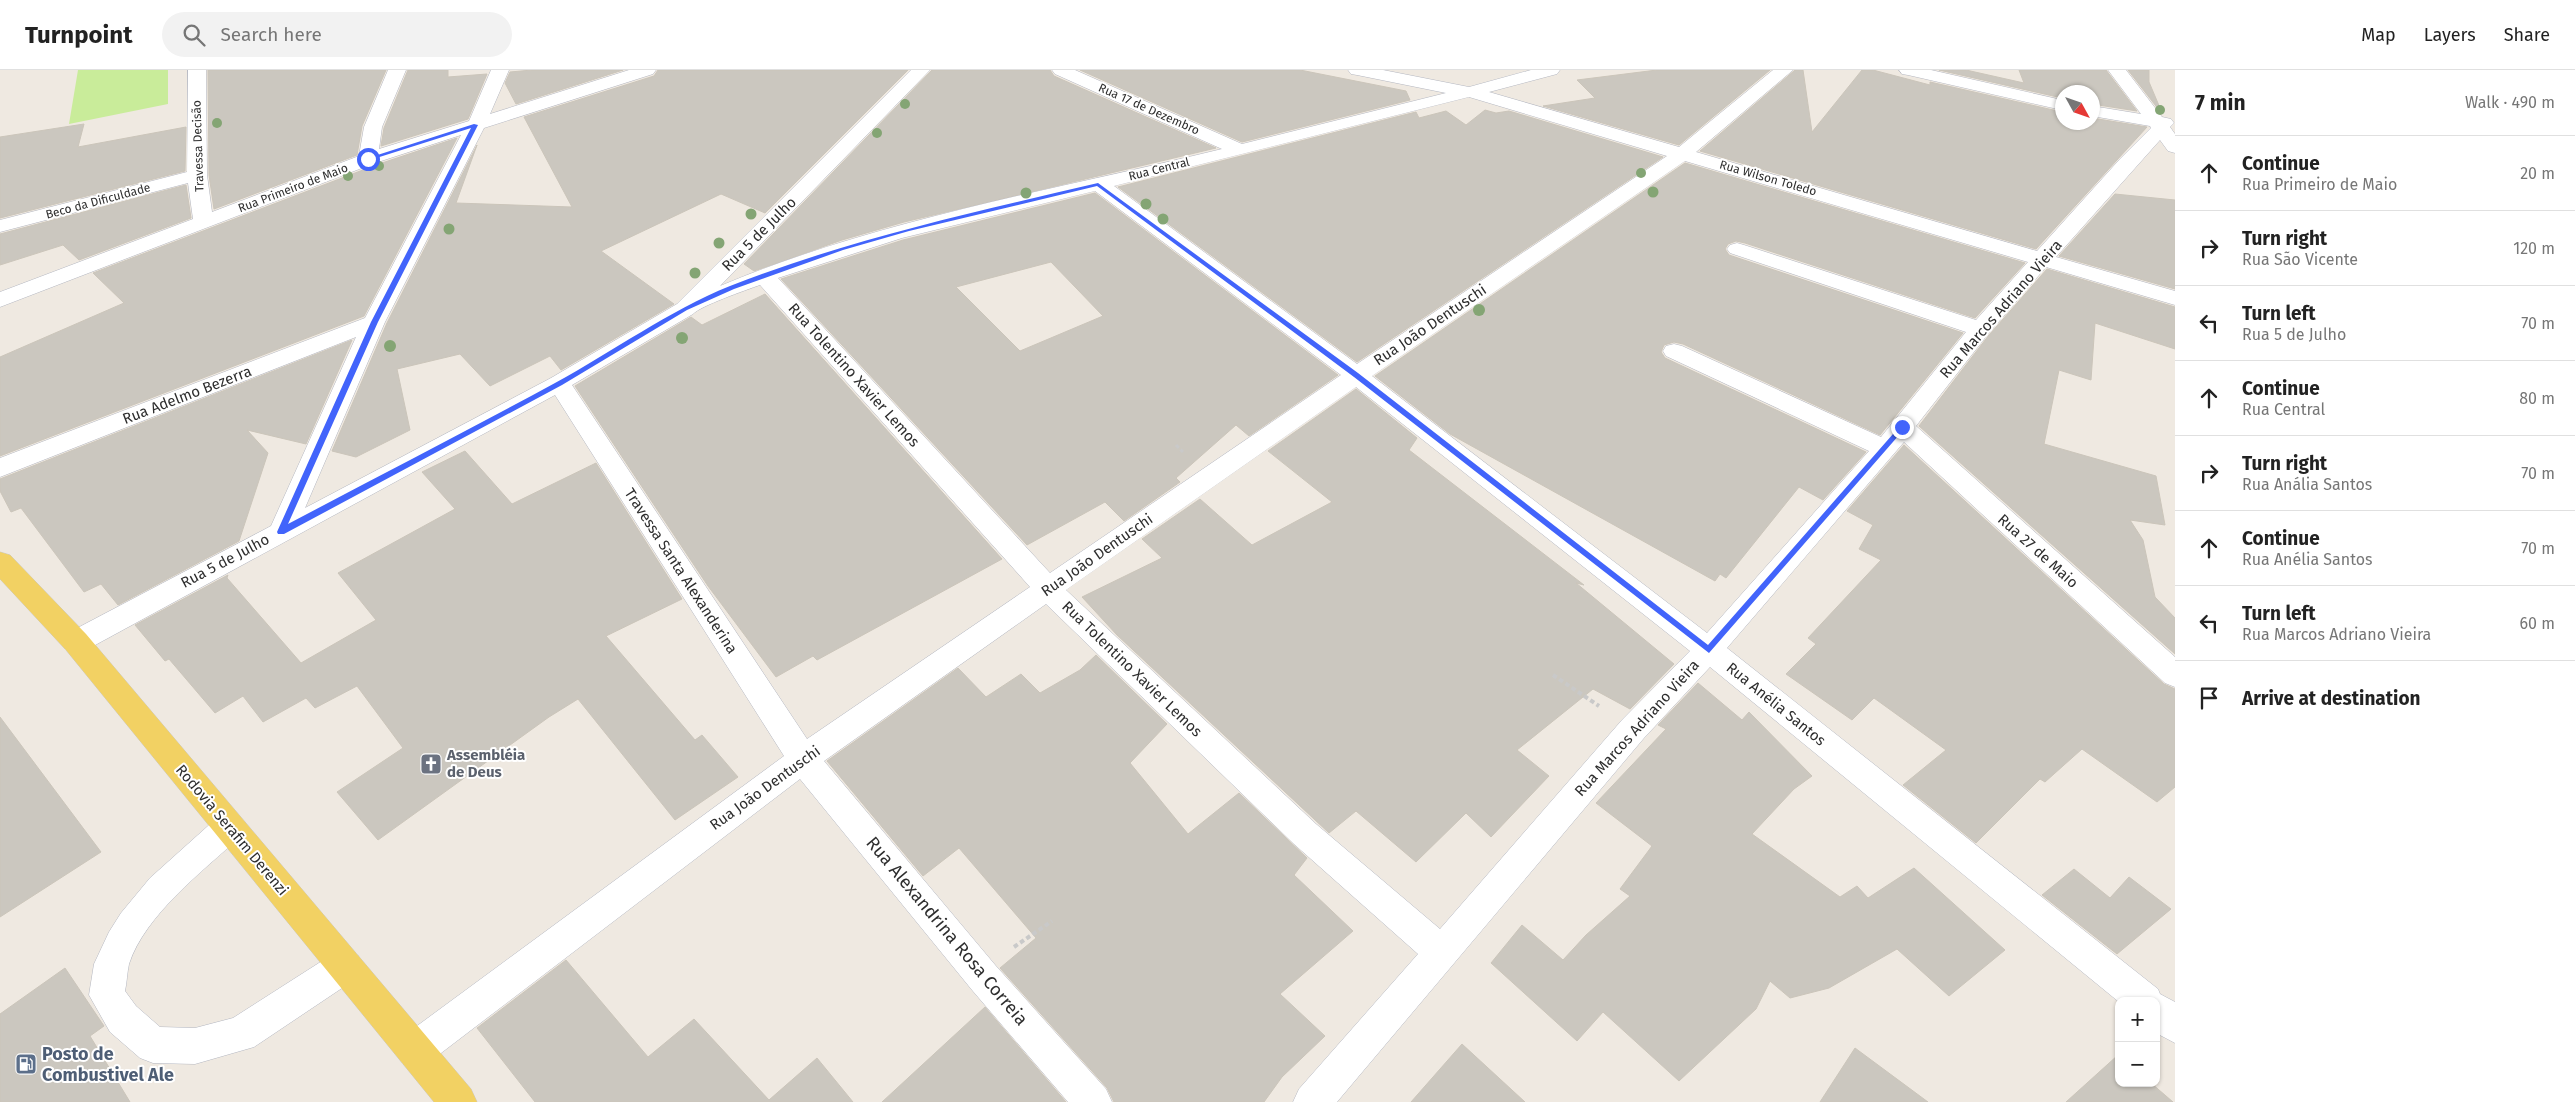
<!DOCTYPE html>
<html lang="en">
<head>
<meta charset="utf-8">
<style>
	:root { --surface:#fff; --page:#f2f2f2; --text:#222; --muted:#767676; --line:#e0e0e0 }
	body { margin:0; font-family:"Fira Sans",sans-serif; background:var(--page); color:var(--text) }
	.controls { position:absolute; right:15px; bottom:15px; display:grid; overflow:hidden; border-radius:10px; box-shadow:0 1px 4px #0004 }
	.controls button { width:45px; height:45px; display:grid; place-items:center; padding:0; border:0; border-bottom:1px solid var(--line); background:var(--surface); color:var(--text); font:25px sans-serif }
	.compass { position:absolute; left:2055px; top:15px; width:45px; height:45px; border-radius:50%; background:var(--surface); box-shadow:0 1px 4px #0004; rotate:130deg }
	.stop { position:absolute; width:15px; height:15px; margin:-11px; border:4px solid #4264fb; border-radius:50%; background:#fff }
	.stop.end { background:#4264fb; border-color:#fff; box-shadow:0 1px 5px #0008 }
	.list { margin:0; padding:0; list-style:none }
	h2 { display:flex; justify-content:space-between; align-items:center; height:65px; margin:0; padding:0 20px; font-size:21px }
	h2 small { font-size:16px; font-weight:400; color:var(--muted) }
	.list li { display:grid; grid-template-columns:32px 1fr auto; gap:15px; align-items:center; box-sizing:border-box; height:75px; padding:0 20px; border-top:1px solid var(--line) }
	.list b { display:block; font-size:19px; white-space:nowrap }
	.list p { margin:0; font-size:16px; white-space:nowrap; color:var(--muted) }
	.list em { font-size:16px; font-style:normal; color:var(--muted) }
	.icon { flex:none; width:28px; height:28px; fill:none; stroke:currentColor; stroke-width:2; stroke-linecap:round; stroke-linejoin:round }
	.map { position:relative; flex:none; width:2175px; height:1032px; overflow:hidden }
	header { display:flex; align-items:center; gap:30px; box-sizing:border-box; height:70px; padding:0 25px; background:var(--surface); border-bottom:1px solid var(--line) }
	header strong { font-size:24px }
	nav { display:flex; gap:28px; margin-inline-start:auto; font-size:18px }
	.search { width:350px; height:45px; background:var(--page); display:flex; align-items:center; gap:12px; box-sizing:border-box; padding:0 18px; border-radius:28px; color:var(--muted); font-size:19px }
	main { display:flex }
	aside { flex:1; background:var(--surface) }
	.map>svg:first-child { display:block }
	.pitch { fill:#c9ec9a }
	.building { fill:#cbc7bf; stroke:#cbc5ba; fill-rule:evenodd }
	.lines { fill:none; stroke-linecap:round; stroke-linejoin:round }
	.minor-casing { stroke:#b4b7c1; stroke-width:1 }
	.major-casing { stroke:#c9c9c9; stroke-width:1 }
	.path-far1 { stroke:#c9c9c9; stroke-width:3; stroke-dasharray:4 2.5; stroke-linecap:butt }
	.path { stroke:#c9c9c9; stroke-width:4; stroke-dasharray:4.5 3; stroke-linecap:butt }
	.minor { fill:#fff; fill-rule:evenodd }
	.major { fill:#f2d163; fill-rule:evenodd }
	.tree { fill:#84a574 }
	.route { fill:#4264fb }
	.labels { text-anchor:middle; stroke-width:4; stroke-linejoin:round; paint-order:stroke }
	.far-street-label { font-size:12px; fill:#2e2e2e; stroke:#fff }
	.street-label { font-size:15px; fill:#2e2e2e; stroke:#fff }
	.worship-label { font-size:15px; font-weight:bold; fill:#5b616d; stroke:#fff; text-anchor:start }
	.near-street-label { font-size:18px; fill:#2e2e2e; stroke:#fff }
	.near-service-label { font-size:18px; font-weight:bold; fill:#4e5e75; stroke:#fff; text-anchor:start }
</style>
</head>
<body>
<header>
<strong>Turnpoint</strong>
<div class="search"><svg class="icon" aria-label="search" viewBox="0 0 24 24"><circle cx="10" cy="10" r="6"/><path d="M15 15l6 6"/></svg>Search here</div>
<nav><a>Map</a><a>Layers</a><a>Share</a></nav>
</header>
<main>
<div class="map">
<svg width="2175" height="1032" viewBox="0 0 2175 1032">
	<rect width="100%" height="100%" fill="#efe9e1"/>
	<path class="pitch" d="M78,0H168V34L69,54Z"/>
	<g class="building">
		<path d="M208,0H386L362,56L357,85L214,139L209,105Z"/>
		<path d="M408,0H448V7L487,4L468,49L381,76L384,58Z"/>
		<path d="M532,0H623L516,34L505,13L510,2Z"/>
		<path d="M658,0H908L765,143L721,124L601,181L674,234L561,300L550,286L490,316L460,284L397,299L410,360L356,387L332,381L387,253L477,75L456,133L572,137L524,47L654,6Z"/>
		<path d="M932,0H1050L1054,6L1216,78L904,152L842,170L754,201L744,194Z"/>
		<path d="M1080,0H1300L1406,21L1410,30L1242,72Z"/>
		<path d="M1657,0H1770L1679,75L1543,36L1595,28L1577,10Z"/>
		<path d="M1795,0H1803L1812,62L1862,0H1873L1930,15V12L2062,42V52H2092V48L2147,57L2036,179L1700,81Z"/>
		<path d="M1939,0H1966L2024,13L2019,0H2106L2137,41L2092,34V22H2062V28Z"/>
		<path d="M2128,0H2149V12L2160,38L2159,40Z"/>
		<path d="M1485,40L1496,43L1509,41L1663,87L1357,292L1118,117L1416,42L1419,48L1446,41L1466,55Z"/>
		<path d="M84,54L78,77L186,57L185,101L0,148V67Z"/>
		<path d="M457,68L364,246L0,386V287L124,233L93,203L376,95Z"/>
		<path d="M1685,93L2025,193L1975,248L1745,173L1736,171L1728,174L1725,179L1729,185L1963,263L1880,365L1683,274L1674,272L1664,275L1661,282L1665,288L1866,382L1823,430L1799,417L1726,508L1720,504L1715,511L1450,364L1375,306Z"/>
		<path d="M186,115L191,148L79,190L63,175L0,195V164Z"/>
		<path d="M1095,123L1338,305L1249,366L1236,355L1176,408L1180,412L1124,451L1105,432L1027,475L781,209L903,170ZM1051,192L1103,246L1020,281L956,217Z"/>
		<path d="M2115,124L2175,130V219L2059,186Z"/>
		<path d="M2047,199L2175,237V279L2095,253L2091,310L2059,300L2044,374L2156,406L2165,455L2130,450L2143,470L2155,527L2175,548V584L1919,356L1989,265Z"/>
		<path d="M765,224L1002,489L817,590L813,586L776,607L708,516L575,316L691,247L702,255Z"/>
		<path d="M352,270L306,374L247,360L268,383L239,471L118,535L101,514L84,522L21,438L11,442L0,421V409Z"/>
		<path d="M1356,319L1417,368L1409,380L1584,515L1576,513L1674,594L1630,639L1593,619L1517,680L1549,706L1491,767L1466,743L1416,792L1356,741L1329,763L1117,565L1082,527L1162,488L1142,469L1200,429L1252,475L1332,432L1268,381Z"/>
		<path d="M1904,375L2164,614L2175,619V717L2157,732L2082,679L2045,712L2040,709L1976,773L1903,715L1946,680L1874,628L1852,650L1786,604L1816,574L1808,568L1881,490L1859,479L1873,455L1847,441Z"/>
		<path d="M465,381L512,434L596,393L682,529L606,566L695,670L702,665L738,707L675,750L578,629L549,647L378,770L337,722L403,678L357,616L315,638L306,628L263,652L243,626L215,643L169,589L165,591L135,555L228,505L227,508L301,593L376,550L338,503L455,439L422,402Z"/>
		<path d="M1096,585L1167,654L1130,693L1188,764L1239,723L1307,788L1294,805L1353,861L1280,924L1325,966L1282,1007L1264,1032H1114L1107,1018L1000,898L1036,868L959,778L923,806L827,691L958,598L986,627L1021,604L1040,623L1080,600Z"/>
		<path d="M1698,613L1742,650L1749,642L1812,706L1794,719L1752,764L1840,827L1857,816L1868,828L1914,798L2005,880L1949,926L1897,879L1829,918L1790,928L1770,911L1756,939L1679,1011L1603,942L1577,971L1491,893L1522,855L1563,890L1586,865L1630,826L1620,819L1652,776L1596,733L1666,659L1658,655Z"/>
		<path d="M0,647L101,782L0,847Z"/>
		<path d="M2074,799L2110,828L2129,807L2171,839L2117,884L2042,825Z"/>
		<path d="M566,890L648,987L694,949L769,1030L817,988L853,1032H535L477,958Z"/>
		<path d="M65,898L104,956L90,966L130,1032H0V944Z"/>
		<path d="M985,937L1066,1032H882Z"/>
		<path d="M1462,974L1525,1032H1411Z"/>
		<path d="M1855,978L1928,1032H1820Z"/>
		<path d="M2118,985L2119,1013H2151L2173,1032H2066Z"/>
	</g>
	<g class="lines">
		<g class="minor-casing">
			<g id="minor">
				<path d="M188,0H206L207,105L212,142L359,86L364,57L388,0H406L382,57L379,79L469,51L491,0H509L490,44L629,0H656L653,4L484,58L385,252L305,438L551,308L677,234L911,0H930L720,216C879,149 1055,120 1222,79L1055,4L1052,0H1075L1242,74L1446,23L1357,5L1351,4L1348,0H1383L1469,17L1531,0H1560L1557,4L1489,22L1679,77L1773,0H1793L1696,82L2037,181L2120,89L2151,58L2150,56L2092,46V36L2141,44L2108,0H2126L2162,47L2171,49L2174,53L2170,57L2175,64V83L2168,81L2160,70L2056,187L2175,221V235L2046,197L1988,264L1916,356L2175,587V617L2165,613L1904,372L1727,578L2158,919L2160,924L2175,932V973L2156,963V931L2119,932L1710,597L1644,668L1337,1032H1293L1299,1019L1418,884L1294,774L1046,534L824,691L996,896L1106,1019L1112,1032H1068L972,920L800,709L428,993L415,998L402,993L397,980L402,967L784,686L555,325L86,580L76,583L66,580L62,572L66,564L271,456L356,267L0,407V388L365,248L461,65L375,93L0,237V222L193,149L188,113L0,162V150L187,102ZM1469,27L1667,86L1357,294L1114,116ZM1685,91L2028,192L1976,250L1744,175L1737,173L1730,175L1727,179L1730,183L1966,262L1881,367L1682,276L1674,274L1666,276L1663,281L1666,286L1869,381L1707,563L1372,306ZM1095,121L1341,305L1050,503L778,208L902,168ZM760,215L1030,517L807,669L572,315L693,244C700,236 746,220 760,215ZM1356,317L1690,581L1622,650L1440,859L1316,754L1066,520Z"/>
				<path d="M1899,0H1931L2062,30V40L1908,5L1902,4Z"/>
				<path d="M229,743L240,747L245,757L240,767C203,801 145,845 129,894C127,903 127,912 125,921L136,936L160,957L195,958L233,948L333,884L345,879L357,884L363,896L357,908L254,977L195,994L153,993L140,988L110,962L89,925L94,894L109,862L121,843L150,808L218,747Z"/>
			</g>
		</g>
		<g class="major-casing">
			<path id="major" d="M0,482L10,485L86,564L471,1019L477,1032H434L66,580L0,509Z"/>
		</g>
		<path class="path-far1" d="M1176,375L1183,382"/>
		<g class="path">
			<path d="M1553,605L1599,636"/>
			<path d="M1014,877L1052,851"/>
		</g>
		<use href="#minor" class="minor"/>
		<use href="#major" class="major"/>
	</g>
	<g class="tree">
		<circle cx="905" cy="34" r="5"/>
		<circle cx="2160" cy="40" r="5"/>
		<circle cx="217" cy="53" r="5"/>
		<circle cx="877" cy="63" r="5"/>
		<circle cx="379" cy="96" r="5"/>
		<circle cx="1641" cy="103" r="5"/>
		<circle cx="348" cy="106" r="5"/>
		<circle cx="1653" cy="122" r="5.5"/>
		<circle cx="1026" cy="123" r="5.5"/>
		<circle cx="1146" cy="134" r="5.5"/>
		<circle cx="751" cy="144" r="5.5"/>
		<circle cx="1163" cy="149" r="5.5"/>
		<circle cx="449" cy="159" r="5.5"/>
		<circle cx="719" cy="173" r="5.5"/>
		<circle cx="695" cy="203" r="5.5"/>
		<circle cx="1479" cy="240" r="6"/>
		<circle cx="682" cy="268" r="6"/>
		<circle cx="390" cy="276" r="6"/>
	</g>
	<path class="route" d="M474,54L478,55L378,252L288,454C377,407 467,361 555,313C614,281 668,241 730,216C850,169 974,142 1098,113L1358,303L1708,575L1900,356L1906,357L1709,583L1354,307L1097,116L909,161L843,180L734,219L687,240L562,315L284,464H278L277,462L371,252L471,58L370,90L365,89Z"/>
	<defs>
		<g id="church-square" transform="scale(1.125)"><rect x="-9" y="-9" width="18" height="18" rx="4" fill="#6b7280" stroke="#fff"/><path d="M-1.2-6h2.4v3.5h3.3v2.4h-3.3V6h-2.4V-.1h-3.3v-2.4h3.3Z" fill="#fff"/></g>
		<g id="fuel-square" transform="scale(1.125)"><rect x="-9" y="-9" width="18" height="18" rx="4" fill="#5c6f8a" stroke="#fff"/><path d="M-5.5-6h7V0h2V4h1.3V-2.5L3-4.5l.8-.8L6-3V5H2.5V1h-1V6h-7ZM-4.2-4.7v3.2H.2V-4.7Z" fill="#fff"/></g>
	</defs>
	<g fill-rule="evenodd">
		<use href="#church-square" x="431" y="694"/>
		<use href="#fuel-square" x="26" y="994"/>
	</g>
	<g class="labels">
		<g class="far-street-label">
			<text transform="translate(1149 39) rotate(24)" y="4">Rua 17 de Dezembro</text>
			<text transform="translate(198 76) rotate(-92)" y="4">Travessa Decisão</text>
			<text transform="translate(1159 99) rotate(-14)" y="4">Rua Central</text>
			<text transform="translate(1768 108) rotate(16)" y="4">Rua Wilson Toledo</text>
			<text transform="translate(293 118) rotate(-21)" y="4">Rua Primeiro de Maio</text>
			<text transform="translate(98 131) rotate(-15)" y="4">Beco da Dificuldade</text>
		</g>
		<g class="street-label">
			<text transform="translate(759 164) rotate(-45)" y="5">Rua 5 de Julho</text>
			<text transform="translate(2001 239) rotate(-49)" y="5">Rua Marcos Adriano Vieira</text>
			<text transform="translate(1430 255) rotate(-34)" y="5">Rua João Dentuschi</text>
			<text transform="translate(854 305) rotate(48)" y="5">Rua Tolentino Xavier Lemos</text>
			<text transform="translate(187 325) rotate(-21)" y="5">Rua Adelmo Bezerra</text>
			<text transform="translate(2038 481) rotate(42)" y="5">Rua 27 de Maio</text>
			<text transform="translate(1097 485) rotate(-35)" y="5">Rua João Dentuschi</text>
			<text transform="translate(225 491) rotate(-28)" y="5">Rua 5 de Julho</text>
			<text transform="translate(681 501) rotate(57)" y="5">Travessa Santa Alexanderina</text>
			<text transform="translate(1132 599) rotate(44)" y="5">Rua Tolentino Xavier Lemos</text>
			<text transform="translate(1776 634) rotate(39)" y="5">Rua Anélia Santos</text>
			<text transform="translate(1637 658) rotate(-48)" y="5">Rua Marcos Adriano Vieira</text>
			<text transform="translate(765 718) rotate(-36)" y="5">Rua João Dentuschi</text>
			<text transform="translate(232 760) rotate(50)" y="5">Rodovia Serafim Derenzi</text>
		</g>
		<g class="worship-label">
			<text x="447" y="690">Assembléia<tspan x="447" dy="17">de Deus</tspan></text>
		</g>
		<g class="near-street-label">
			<text transform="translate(947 861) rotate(50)" y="6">Rua Alexandrina Rosa Correia</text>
		</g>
		<g class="near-service-label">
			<text x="42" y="990">Posto de<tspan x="42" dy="21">Combustivel Ale</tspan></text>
		</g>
	</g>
</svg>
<div class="controls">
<button>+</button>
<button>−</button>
</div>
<svg class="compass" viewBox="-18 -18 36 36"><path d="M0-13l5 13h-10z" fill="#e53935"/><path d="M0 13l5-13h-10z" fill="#767676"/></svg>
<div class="stop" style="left:368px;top:89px"></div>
<div class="stop end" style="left:1902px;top:357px"></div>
</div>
<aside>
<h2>7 min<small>Walk · 490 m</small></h2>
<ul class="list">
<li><svg class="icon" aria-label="ahead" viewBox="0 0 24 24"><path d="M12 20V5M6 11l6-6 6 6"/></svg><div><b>Continue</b><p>Rua Primeiro de Maio</p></div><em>20 m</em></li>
<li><svg class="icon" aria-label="right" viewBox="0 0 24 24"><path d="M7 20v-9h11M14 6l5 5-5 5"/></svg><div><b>Turn right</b><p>Rua São Vicente</p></div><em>120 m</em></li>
<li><svg class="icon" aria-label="left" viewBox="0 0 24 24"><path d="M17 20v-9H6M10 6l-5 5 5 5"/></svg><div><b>Turn left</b><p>Rua 5 de Julho</p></div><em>70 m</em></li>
<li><svg class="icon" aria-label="ahead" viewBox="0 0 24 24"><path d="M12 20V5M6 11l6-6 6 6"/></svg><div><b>Continue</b><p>Rua Central</p></div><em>80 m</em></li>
<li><svg class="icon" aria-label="right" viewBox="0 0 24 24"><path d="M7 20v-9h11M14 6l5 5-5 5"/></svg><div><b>Turn right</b><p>Rua Anália Santos</p></div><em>70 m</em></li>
<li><svg class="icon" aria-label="ahead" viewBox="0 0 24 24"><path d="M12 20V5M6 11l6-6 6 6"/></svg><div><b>Continue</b><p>Rua Anélia Santos</p></div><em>70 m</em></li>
<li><svg class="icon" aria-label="left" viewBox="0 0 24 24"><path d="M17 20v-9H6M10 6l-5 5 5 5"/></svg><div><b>Turn left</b><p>Rua Marcos Adriano Vieira</p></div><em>60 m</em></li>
<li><svg class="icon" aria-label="arrive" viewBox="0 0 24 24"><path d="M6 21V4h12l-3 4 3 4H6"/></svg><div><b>Arrive at destination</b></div></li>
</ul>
</aside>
</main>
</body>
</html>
